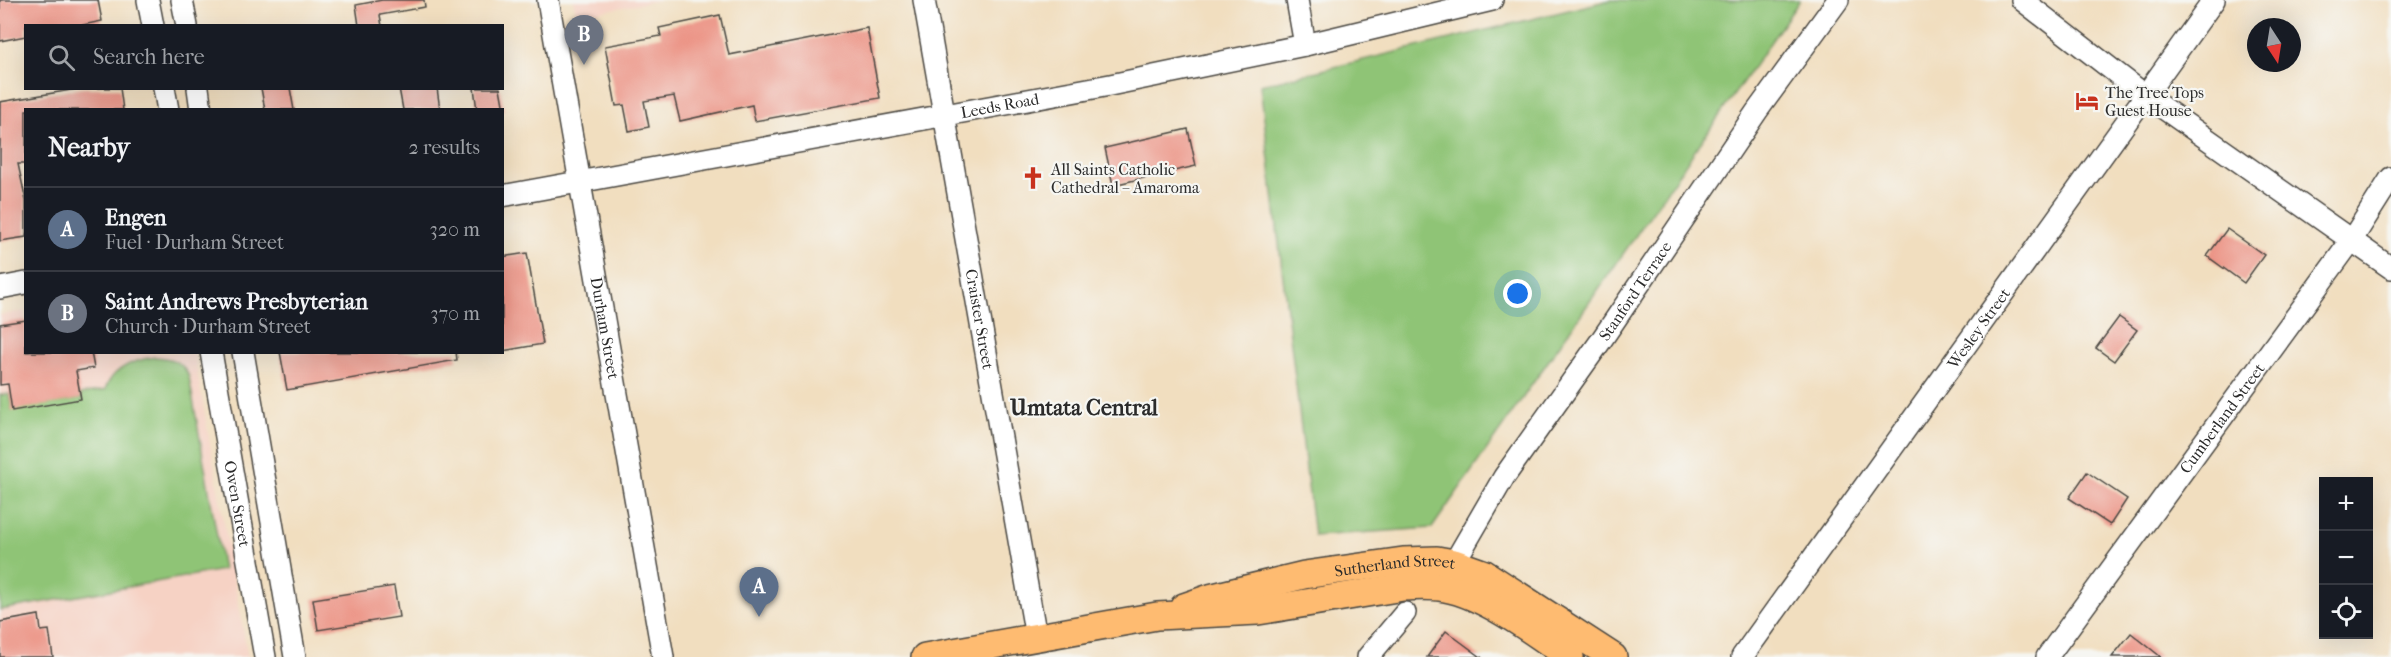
<!DOCTYPE html>
<html lang="en">
<head>
<meta charset="utf-8">
<style>
	:root { --surface:#171b24; --page:#20242c; --text:#f1f3f6; --muted:#9ea1a6; --line:#363941; --accent:#c8321e }
	body { margin:0; font-family:"IM FELL French Canon",serif; background:var(--page); color:var(--text) }
	.controls { position:absolute; right:18px; bottom:18px; display:grid; overflow:hidden; border-radius:0px; box-shadow:0 6px 24px #0002 }
	.controls button { width:54px; height:54px; display:grid; place-items:center; padding:0; border:0; border-bottom:2px solid var(--line); background:var(--surface); color:var(--text); font:30px sans-serif }
	.compass { position:absolute; left:2247px; top:18px; width:54px; height:54px; border-radius:50%; background:var(--surface); box-shadow:0 6px 24px #0002; rotate:168deg }
	.you { position:absolute; left:1518px; top:294px; width:21px; height:21px; margin:-15px; border:4px solid #fff; border-radius:50%; background:#1a73e8; box-shadow:0 0 0 9px #1a73e833 }
	.badge { display:grid; place-items:center; width:39px; height:39px; border-radius:50%; background:var(--accent); color:#fff; font-size:20px; font-weight:700 }
	.pin { position:absolute; translate:-50% -50px; filter:drop-shadow(0 2px 3px #0008) }
	.pin::after { content:''; position:absolute; top:32px; width:21px; height:18px; background:inherit; clip-path:polygon(0 0,100% 0,50% 100%) }
	.list { margin:0; padding:0; list-style:none }
	h2 { display:flex; justify-content:space-between; align-items:center; height:78px; margin:0; padding:0 24px; font-size:26px }
	h2 small { font-size:20px; font-weight:400; color:var(--muted) }
	.list li { display:grid; grid-template-columns:39px 1fr auto; gap:18px; align-items:center; box-sizing:border-box; height:84px; padding:0 24px; border-top:2px solid var(--line) }
	.list b { display:block; font-size:22px; white-space:nowrap }
	.list p { margin:0; font-size:20px; white-space:nowrap; color:var(--muted) }
	.list em { font-size:20px; font-style:normal; color:var(--muted) }
	.icon { flex:none; width:33px; height:33px; fill:none; stroke:currentColor; stroke-width:2; stroke-linecap:round; stroke-linejoin:round }
	.map { position:relative; flex:none; width:2391px; height:657px; overflow:hidden }
	.search { position:absolute; background:var(--surface); box-shadow:0 6px 24px #0002; left:24px; top:24px; width:480px; height:66px; display:flex; align-items:center; gap:15px; box-sizing:border-box; padding:0 21px; border-radius:0px; color:var(--muted); font-size:22px }
	.panel { position:absolute; background:var(--surface); box-shadow:0 6px 24px #0002; left:24px; top:108px; width:480px; height:246px; border-radius:0px }
	.map>svg:first-child { display:block }
	.built { fill:#f6d2c4 }
	.green { fill:#8fc476; stroke:#5d7850; stroke-width:1.5 }
	.building { fill:#ec9587 }
	.lines { fill:none; stroke-linecap:round; stroke-linejoin:round }
	.minor-casing { stroke:#494641; stroke-width:24 }
	.major-casing { stroke:#494641; stroke-width:30 }
	.minor { stroke:#fff; stroke-width:21 }
	.major { stroke:#febb71; stroke-width:27 }
	.labels { text-anchor:middle; stroke-width:4.5; stroke-linejoin:round; paint-order:stroke }
	.poi-label { font-size:16px; fill:#2b2b2b; stroke:#f6f6f2; text-anchor:start }
	.street-label { font-size:16px; fill:#2b2b2b; stroke:#f6f6f2 }
	.district-label { font-size:22px; font-weight:bold; fill:#2b2b2b; stroke:#f6f6f2 }
</style>
</head>
<body>
<div class="map">
<svg width="2391" height="657" viewBox="0 0 2391 657">
	<rect width="100%" height="100%" fill="#f6f6f2"/>
	<filter id="ink" filterUnits="userSpaceOnUse"><feTurbulence type="fractalNoise" baseFrequency=".0167" numOctaves="2"/><feDisplacementMap in="SourceGraphic" scale="12" xChannelSelector="R" yChannelSelector="G"/><feConvolveMatrix kernelMatrix="1 2 1 2 8 2 1 2 1" color-interpolation-filters="sRGB"/></filter>
	<filter id="wash" filterUnits="userSpaceOnUse"><feTurbulence type="fractalNoise" baseFrequency=".008" numOctaves="4" result="noise"/><feDisplacementMap in="SourceGraphic" scale="24" xChannelSelector="R" yChannelSelector="G"/><feGaussianBlur stdDeviation="1.35" result="paint"/><feColorMatrix in="noise" values="0 0 0 0 0 0 0 0 0 0 0 0 0 0 0 0 0 1.4 0 .05"/><feComposite in="paint" operator="in"/></filter>
	<g filter="url(#wash)">
		<rect width="100%" height="100%" fill="#f1debf"/>
		<g class="built">
			<path d="M573,0H660L577,16Z"/>
			<path d="M25,311L26,352L194,353L248,657H0V315Z"/>
		</g>
		<g class="green">
			<path d="M1610,0H1800L1432,528L1314,536L1260,85Z"/>
			<path d="M155,357C171,358 183,361 189,377L223,570L0,610V395L9,394L12,410L81,399L80,394L105,390C112,368 134,360 155,357Z"/>
		</g>
		<g id="blocks">
			<g class="building">
				<path d="M0,0H98L102,21L78,26H26V36L0,41Z"/>
				<path d="M382,0H424L425,7L380,15L382,26H359L356,5Z"/>
				<path d="M720,15L729,55L867,28L880,98L755,121L752,105L680,121L674,96L644,101L649,127L629,131L624,105L616,106L605,46L661,36L659,28Z"/>
				<path d="M83,88H120L123,110H26V164H18L26,201V237L0,241V102Z"/>
				<path d="M261,88H290L294,110H265Z"/>
				<path d="M399,88H437L440,110H403Z"/>
				<path d="M474,88H500L504,110H477Z"/>
				<path d="M1188,129L1196,166L1113,185L1105,148Z"/>
				<path d="M2227,229L2264,255L2244,283L2207,256Z"/>
				<path d="M527,253L543,344L502,351V257Z"/>
				<path d="M2119,317L2137,330L2114,361L2096,348Z"/>
				<path d="M26,320V352H91L94,368L76,371L81,399L12,411L8,384L0,385V324Z"/>
				<path d="M280,352H456L457,360L287,390Z"/>
				<path d="M2087,472L2127,499L2110,525L2069,498Z"/>
				<path d="M394,586L399,617L318,630L313,599Z"/>
				<path d="M39,615L41,631L49,630L53,657H0V622Z"/>
				<path d="M1446,631L1481,657H1427Z"/>
				<path d="M2131,633L2161,657H2112Z"/>
			</g>
		</g>
	</g>
	<g filter="url(#ink)">
		<use href="#blocks" fill-opacity="0" stroke="#494641" stroke-width="1.5"/>
		<g class="lines">
			<g class="minor-casing">
				<g id="minor">
					<path d="M148,0L153,26"/>
					<path d="M182,0L187,26"/>
					<path id="s1" d="M548,0L663,657"/>
					<path id="s2" d="M924,0L1036,637"/>
					<path d="M1297,0L1305,45"/>
					<path d="M2022,0L2146,96L2391,268"/>
					<path d="M164,88L168,110"/>
					<path d="M198,88L201,110"/>
					<path id="s3" d="M502,196L1110,85L1305,45L1492,0"/>
					<path d="M0,288L26,283"/>
					<path id="s4" d="M211,352L265,657"/>
					<path d="M243,352L295,657"/>
					<path id="s5" d="M1449,575L1454,563L1504,477L1600,342L1757,111L1838,0"/>
					<path d="M1368,657L1405,613"/>
					<path id="s6" d="M1742,657L2214,0"/>
					<path id="s7" d="M2047,657L2351,241L2391,178"/>
				</g>
			</g>
			<g class="major-casing">
				<g id="major">
					<path id="s8" d="M1184,607L1213,597L1304,575L1403,561L1437,560L1454,563L1485,574L1613,657"/>
					<path d="M925,657L1157,616L1258,611L1403,587C1417,586 1431,585 1445,588C1485,595 1537,634 1570,657"/>
				</g>
			</g>
			<use href="#minor" class="minor"/>
			<use href="#major" class="major"/>
		</g>
	</g>
	<defs>
		<g id="hotel-bare" transform="scale(1.8)"><path d="M-6-4.5h1.5V1H6V5H4.5V3h-9V5H-6ZM-4 0a1.8 1.8 0 1 1 3.6 0ZM.5 0V-2.5h3Q6-2.5 6 0Z" fill="#c8321e" stroke="#f6f6f2" stroke-width="2.5" paint-order="stroke"/></g>
		<g id="church-bare" transform="scale(1.8)"><path d="M-1.2-6h2.4v3.5h3.3v2.4h-3.3V6h-2.4V-.1h-3.3v-2.4h3.3Z" fill="#c8321e" stroke="#f6f6f2" stroke-width="2.5" paint-order="stroke"/></g>
	</defs>
	<g fill-rule="evenodd">
		<use href="#hotel-bare" x="2087" y="101"/>
		<use href="#church-bare" x="1033" y="178"/>
	</g>
	<g class="labels">
		<g class="poi-label">
			<text x="2105" y="98">The Tree Tops<tspan x="2105" dy="18">Guest House</tspan></text>
			<text x="1051" y="175">All Saints Catholic<tspan x="1051" dy="18">Cathedral – Amaroma</tspan></text>
		</g>
		<g class="street-label">
			<text dy="6" stroke="none"><textPath href="#s3" startOffset="506">Leeds Road</textPath></text>
			<text dy="6" stroke="none"><textPath href="#s5" startOffset="340">Stanford Terrace</textPath></text>
			<text dy="6" stroke="none"><textPath href="#s2" startOffset="324">Craister Street</textPath></text>
			<text dy="6" stroke="none"><textPath href="#s1" startOffset="333">Durham Street</textPath></text>
			<text dy="6" stroke="none"><textPath href="#s6" startOffset="405">Wesley Street</textPath></text>
			<text dy="6" stroke="none"><textPath href="#s7" startOffset="296">Cumberland Street</textPath></text>
			<text dy="6" stroke="none"><textPath href="#s4" startOffset="154">Owen Street</textPath></text>
			<text dy="6" stroke="none"><textPath href="#s8" startOffset="216">Sutherland Street</textPath></text>
		</g>
		<g class="district-label">
			<text x="1084" y="415">Umtata Central</text>
		</g>
	</g>
</svg>
<div class="controls">
<button>+</button>
<button>−</button>
<button><svg class="icon" aria-label="locate" viewBox="0 0 24 24"><circle cx="12" cy="12" r="6"/><path d="M12 2v4M12 18v4M2 12h4M18 12h4"/></svg></button>
</div>
<svg class="compass" viewBox="-18 -18 36 36"><path d="M0-13l5 13h-10z" fill="#e53935"/><path d="M0 13l5-13h-10z" fill="#9ea1a6"/></svg>
<div class="you"></div>
<div class="pin badge" style="left:759px;top:617px;background:#5c6f8a">A</div>
<div class="pin badge" style="left:584px;top:65px;background:#6b7280">B</div>
<div class="search"><svg class="icon" aria-label="search" viewBox="0 0 24 24"><circle cx="10" cy="10" r="6"/><path d="M15 15l6 6"/></svg>Search here</div>
<section class="panel">
<h2>Nearby<small>2 results</small></h2>
<ul class="list">
<li><span class="badge" style="background:#5c6f8a">A</span><div><b>Engen</b><p>Fuel · Durham Street</p></div><em>320 m</em></li>
<li><span class="badge" style="background:#6b7280">B</span><div><b>Saint Andrews Presbyterian</b><p>Church · Durham Street</p></div><em>370 m</em></li>
</ul>
</section>
</div>
</body>
</html>
